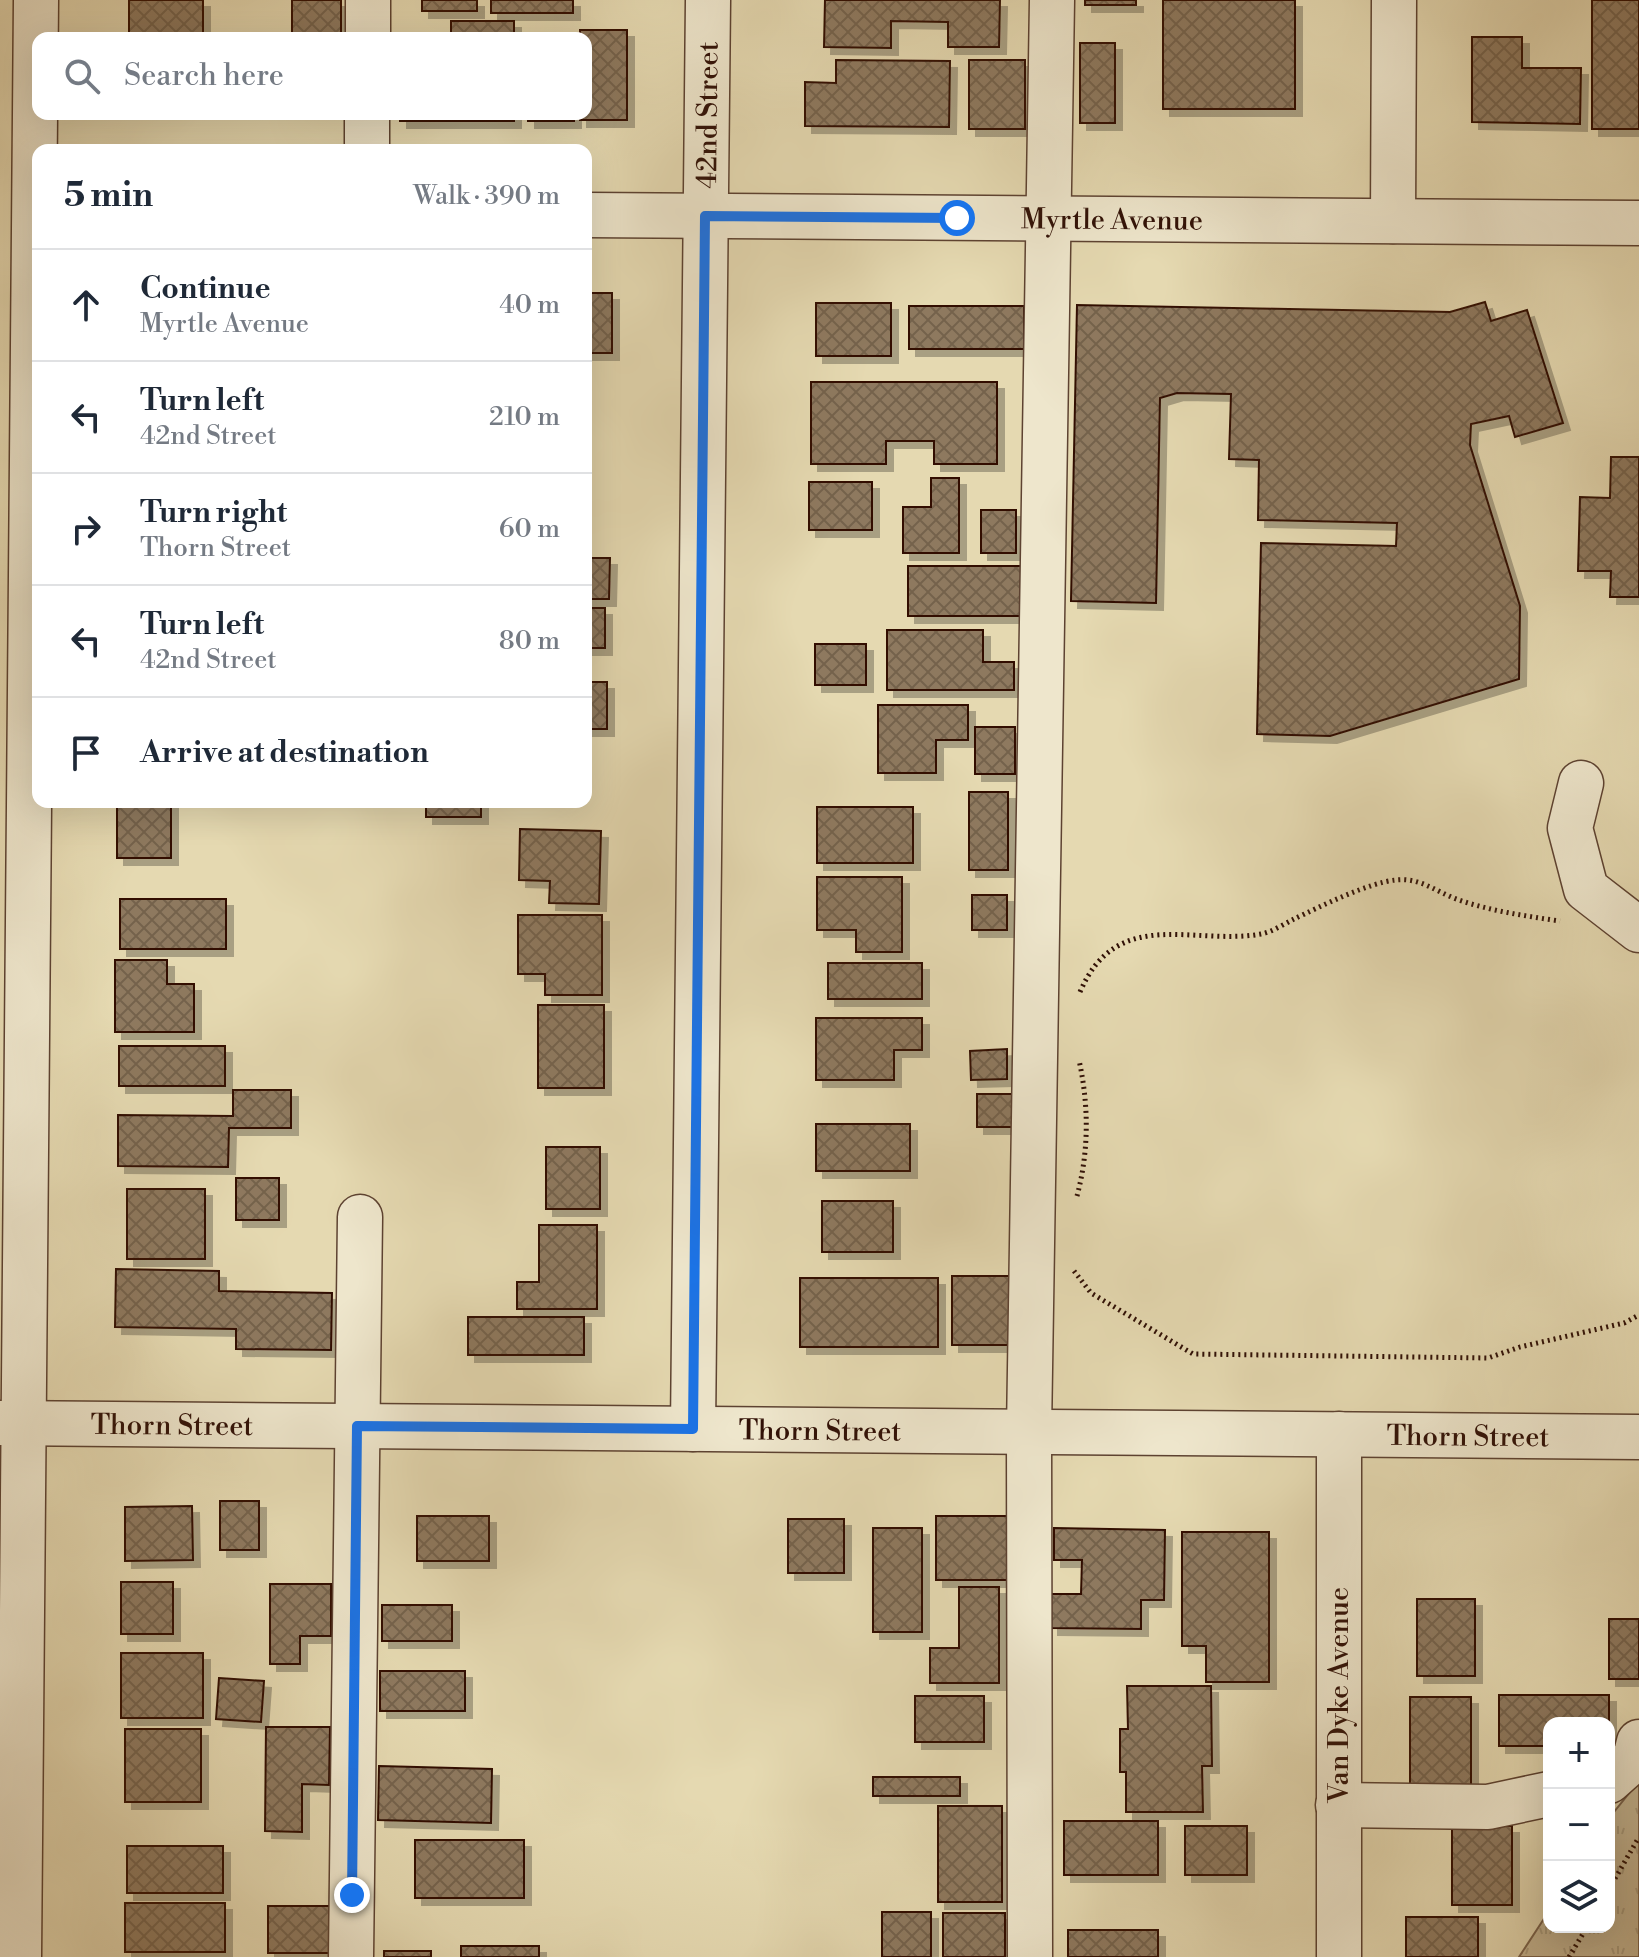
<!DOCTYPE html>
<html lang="en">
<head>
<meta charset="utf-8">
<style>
	:root { --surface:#fff; --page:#f6f6f7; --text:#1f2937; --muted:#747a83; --line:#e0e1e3 }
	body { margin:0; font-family:"Libre Bodoni",serif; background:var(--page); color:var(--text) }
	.controls { position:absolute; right:24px; bottom:24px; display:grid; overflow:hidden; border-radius:16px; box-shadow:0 8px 32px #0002 }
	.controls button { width:72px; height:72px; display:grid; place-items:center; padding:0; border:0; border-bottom:2px solid var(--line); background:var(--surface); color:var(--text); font:40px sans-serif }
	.stop { position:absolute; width:24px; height:24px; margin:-18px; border:6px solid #1a73e8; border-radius:50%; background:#fff }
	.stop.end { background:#1a73e8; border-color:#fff; box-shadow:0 2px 8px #0008 }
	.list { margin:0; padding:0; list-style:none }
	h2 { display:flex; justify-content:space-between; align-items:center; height:104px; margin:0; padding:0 32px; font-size:34px }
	h2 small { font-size:26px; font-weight:400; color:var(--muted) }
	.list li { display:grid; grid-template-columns:52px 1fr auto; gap:24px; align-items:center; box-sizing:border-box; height:112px; padding:0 32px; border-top:2px solid var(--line) }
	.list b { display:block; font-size:30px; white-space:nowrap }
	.list p { margin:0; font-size:26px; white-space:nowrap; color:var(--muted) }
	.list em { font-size:26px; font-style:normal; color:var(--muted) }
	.icon { flex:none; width:44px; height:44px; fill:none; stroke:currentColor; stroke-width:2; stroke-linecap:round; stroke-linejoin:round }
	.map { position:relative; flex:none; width:1639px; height:1957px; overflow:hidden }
	.search { position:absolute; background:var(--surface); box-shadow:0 8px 32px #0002; left:32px; top:32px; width:560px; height:88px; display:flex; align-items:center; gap:20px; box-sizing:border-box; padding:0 28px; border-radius:16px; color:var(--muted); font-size:30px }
	.panel { position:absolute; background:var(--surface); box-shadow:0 8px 32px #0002; left:32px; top:144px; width:560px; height:664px; border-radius:16px }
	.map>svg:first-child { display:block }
	.grass { fill:url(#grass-tufts); stroke:#7b644d; stroke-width:2 }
	.building { fill:url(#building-cross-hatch); stroke:#301006; stroke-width:2; filter:url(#shadow) }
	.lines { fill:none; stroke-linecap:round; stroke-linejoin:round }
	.minor-casing { stroke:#5d4231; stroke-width:47 }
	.path { stroke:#301006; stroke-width:5; stroke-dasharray:2 4; stroke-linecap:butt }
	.minor { stroke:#eee6cc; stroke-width:44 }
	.route { stroke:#1a73e8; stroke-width:10 }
	.labels { text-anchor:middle; stroke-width:8; stroke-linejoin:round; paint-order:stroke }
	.street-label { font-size:28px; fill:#301006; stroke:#eee6cc }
</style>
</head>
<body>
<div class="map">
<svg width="1639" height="1957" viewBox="0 0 1639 1957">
	<defs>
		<pattern id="grass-tufts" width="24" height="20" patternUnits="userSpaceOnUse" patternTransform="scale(2)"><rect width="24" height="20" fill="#c6b794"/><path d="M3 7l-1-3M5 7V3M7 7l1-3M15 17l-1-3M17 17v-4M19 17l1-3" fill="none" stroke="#aa9c7e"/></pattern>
		<pattern id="building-cross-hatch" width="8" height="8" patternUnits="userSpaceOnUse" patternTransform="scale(2)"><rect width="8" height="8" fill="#8e795f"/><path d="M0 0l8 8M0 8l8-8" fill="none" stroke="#74624c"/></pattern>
		<filter id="shadow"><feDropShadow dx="7" dy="7" stdDeviation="0" flood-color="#0004"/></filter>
	</defs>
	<rect width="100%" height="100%" fill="#e5d9b1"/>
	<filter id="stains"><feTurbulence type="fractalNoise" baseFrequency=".0025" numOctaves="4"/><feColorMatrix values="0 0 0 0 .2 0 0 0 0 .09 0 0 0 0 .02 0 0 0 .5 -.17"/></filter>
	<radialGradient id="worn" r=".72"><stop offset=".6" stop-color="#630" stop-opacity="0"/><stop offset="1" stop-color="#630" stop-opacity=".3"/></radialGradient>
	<path class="grass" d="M1639,1781V1957H1519L1549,1911V1927H1609V1818Z"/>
	<g class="building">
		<rect x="129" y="0" width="74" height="38"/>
		<rect x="292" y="0" width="49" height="38"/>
		<rect x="422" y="0" width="55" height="11"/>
		<rect x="491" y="0" width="82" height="13"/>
		<path d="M825,0H1000L999,47H948V22L891,21V48L824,47Z"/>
		<rect x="1085" y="0" width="51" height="5"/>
		<rect x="1163" y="0" width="132" height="109"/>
		<rect x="1592" y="0" width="47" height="129"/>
		<rect x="451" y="21" width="63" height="17"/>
		<path d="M580,30H627V120H580V114H586V38H580Z"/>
		<path d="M1472,37H1522V68H1581L1580,124L1472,122Z"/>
		<rect x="1080" y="43" width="35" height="80"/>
		<path d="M836,60L950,61L949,127L805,126V82L836,83Z"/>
		<rect x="969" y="60" width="56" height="69"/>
		<rect x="400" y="114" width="114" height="7"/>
		<rect x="528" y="114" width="46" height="7"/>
		<rect x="586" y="293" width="26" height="60"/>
		<path d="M1485,302L1491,321L1527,310L1563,423L1515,437L1509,416L1471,424L1470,445L1520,606L1519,679L1330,736L1257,734L1261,543L1396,546L1397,523L1258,520L1259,460L1229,459L1231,394L1177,393L1160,398L1156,603L1071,601L1077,305L1450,312Z"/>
		<rect x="816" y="303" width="75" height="53"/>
		<rect x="909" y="306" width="115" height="43"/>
		<path d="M811,382H997V464H934V441H886V464H811Z"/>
		<path d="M1611,457H1639V597H1610L1611,571H1578L1580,497L1610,498Z"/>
		<path d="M931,478H959V553H903V507H931Z"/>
		<rect x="809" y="482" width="63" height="48"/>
		<rect x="981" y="510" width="35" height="43"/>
		<path d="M586,558H610L609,599H586Z"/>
		<rect x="908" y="566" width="113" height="50"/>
		<rect x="586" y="608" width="19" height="40"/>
		<path d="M887,630H983V662H1014V690H887Z"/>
		<rect x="815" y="644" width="51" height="41"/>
		<rect x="586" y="682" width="21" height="47"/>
		<path d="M878,705H968V740H936V773H878Z"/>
		<rect x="975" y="727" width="40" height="47"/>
		<rect x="969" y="792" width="39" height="78"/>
		<rect x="117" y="802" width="54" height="56"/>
		<rect x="426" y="802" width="55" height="15"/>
		<rect x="817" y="807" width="96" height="56"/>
		<path d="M520,829L601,831L599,904L549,903L550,881L519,880Z"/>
		<path d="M817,877H902V952H856V930H817Z"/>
		<rect x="972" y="895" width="35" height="35"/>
		<rect x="120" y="899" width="106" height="50"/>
		<path d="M518,915H602V995H545V974H518Z"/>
		<path d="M115,960H167V984H194V1032H115Z"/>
		<rect x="828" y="963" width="94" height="36"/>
		<rect x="538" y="1005" width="66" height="83"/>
		<path d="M816,1018H922V1050H894V1080H816Z"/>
		<rect x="119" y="1046" width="106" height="40"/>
		<path d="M1007,1049V1079L971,1080L970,1051Z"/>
		<path d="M233,1090H291V1128H229L228,1167L118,1166V1115L233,1116Z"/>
		<rect x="977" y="1094" width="41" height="33"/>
		<rect x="816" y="1124" width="94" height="47"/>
		<rect x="546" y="1147" width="54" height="62"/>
		<rect x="236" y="1178" width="43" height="42"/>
		<rect x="127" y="1189" width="78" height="70"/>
		<rect x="822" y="1201" width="71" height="51"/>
		<path d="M539,1225H597V1309H517V1282H539Z"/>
		<path d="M116,1269L219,1271V1291L332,1293L331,1350L236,1349V1329L115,1327Z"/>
		<rect x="952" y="1276" width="57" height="69"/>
		<rect x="800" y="1278" width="138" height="69"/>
		<rect x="468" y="1317" width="116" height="38"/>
		<rect x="220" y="1501" width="39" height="49"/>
		<path d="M192,1506L193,1560L125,1561V1507Z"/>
		<rect x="417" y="1516" width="72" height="45"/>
		<rect x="936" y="1516" width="72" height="64"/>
		<rect x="788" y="1519" width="56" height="54"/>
		<rect x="873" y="1528" width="49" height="104"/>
		<path d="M1054,1528L1165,1530L1164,1600H1141V1629L1051,1628V1594H1081L1082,1560H1054Z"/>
		<path d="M1182,1532H1269V1682H1206V1646H1182Z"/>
		<rect x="121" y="1582" width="52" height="52"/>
		<path d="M270,1584H331V1636H300V1664H270Z"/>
		<path d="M959,1587H999V1683H930V1648H959Z"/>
		<rect x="1417" y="1599" width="58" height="77"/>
		<rect x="382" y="1605" width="70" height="36"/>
		<rect x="1609" y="1619" width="30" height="60"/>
		<rect x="121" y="1653" width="82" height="65"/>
		<rect x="380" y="1671" width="85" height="40"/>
		<path d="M219,1678L264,1681L261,1722L216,1719Z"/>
		<path d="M1127,1686H1211L1212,1766H1202L1203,1812H1126V1772H1120V1729H1128Z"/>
		<path d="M1499,1695H1609V1746V1723H1549V1746H1499Z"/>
		<rect x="915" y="1696" width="69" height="46"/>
		<rect x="1410" y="1697" width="61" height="97"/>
		<path d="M266,1727H330L329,1785L302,1784V1832L265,1831Z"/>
		<rect x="125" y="1729" width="76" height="73"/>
		<path d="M379,1766L492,1769L491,1823L378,1820Z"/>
		<rect x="873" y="1777" width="87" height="19"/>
		<rect x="938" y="1806" width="64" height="96"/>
		<rect x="1064" y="1821" width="94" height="54"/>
		<rect x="1185" y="1826" width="62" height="49"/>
		<rect x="1452" y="1826" width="60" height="79"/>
		<rect x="415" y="1840" width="109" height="58"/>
		<rect x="127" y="1846" width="96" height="47"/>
		<rect x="125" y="1903" width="100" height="49"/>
		<rect x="268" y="1906" width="63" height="47"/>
		<rect x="882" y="1912" width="49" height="45"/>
		<rect x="943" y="1913" width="62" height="44"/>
		<rect x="1406" y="1917" width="72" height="40"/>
		<rect x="1068" y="1930" width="90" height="27"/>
		<rect x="461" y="1946" width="78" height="11"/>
		<rect x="384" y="1951" width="47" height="6"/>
	</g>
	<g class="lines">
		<g class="minor-casing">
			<g id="minor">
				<path d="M368,38V0"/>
				<path d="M367,150V114"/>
				<path id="s1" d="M586,215L1639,223"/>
				<path d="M1393,221L1394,0"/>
				<path d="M1581,783L1570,828L1586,889L1639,930"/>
				<path id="s2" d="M0,1423L1639,1437"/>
				<path id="s3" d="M693,1429L708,0"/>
				<path d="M1609,1781L1635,1758L1639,1742"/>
				<path d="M1338,1805L1488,1807L1549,1794"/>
				<path d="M19,1957L36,0"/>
				<path d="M351,1957L360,1217"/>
				<path d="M1030,1957L1029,1431L1052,0"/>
				<path d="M1339,1957V1434"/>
			</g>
		</g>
		<g class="path">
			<path d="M1080,992C1117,905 1194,946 1261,934C1272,932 1284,924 1294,919C1319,907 1370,882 1396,880C1420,877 1438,893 1459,900C1491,911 1525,916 1560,921"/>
			<path d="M1077,1196C1089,1151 1089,1106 1079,1060"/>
			<path d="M1074,1271L1091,1293L1193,1354L1488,1358L1520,1347L1624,1323L1639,1315"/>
			<path d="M1609,1889L1639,1837"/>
			<path d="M1569,1957L1587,1927"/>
		</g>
		<use href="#minor" class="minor"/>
	</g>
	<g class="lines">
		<path class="route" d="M352,1895L357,1426L693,1429L705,216L957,218"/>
	</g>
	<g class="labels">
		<g class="street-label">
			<text dy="10" stroke="none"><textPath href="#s3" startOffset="1314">42nd Street</textPath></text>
			<text dy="10" stroke="none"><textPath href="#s1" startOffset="526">Myrtle Avenue</textPath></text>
			<text dy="10" stroke="none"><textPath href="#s2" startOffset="172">Thorn Street</textPath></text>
			<text dy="10" stroke="none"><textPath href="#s2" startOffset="820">Thorn Street</textPath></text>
			<text dy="10" stroke="none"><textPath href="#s2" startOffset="1468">Thorn Street</textPath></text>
			<text transform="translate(1338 1695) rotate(-90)" y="10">Van Dyke Avenue</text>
		</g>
	</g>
	<rect width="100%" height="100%" filter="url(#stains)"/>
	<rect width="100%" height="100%" fill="url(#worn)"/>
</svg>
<div class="controls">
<button>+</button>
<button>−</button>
<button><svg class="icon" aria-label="layers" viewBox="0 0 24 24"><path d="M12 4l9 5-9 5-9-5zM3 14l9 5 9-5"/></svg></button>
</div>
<div class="stop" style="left:957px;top:218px"></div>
<div class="stop end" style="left:352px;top:1895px"></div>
<div class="search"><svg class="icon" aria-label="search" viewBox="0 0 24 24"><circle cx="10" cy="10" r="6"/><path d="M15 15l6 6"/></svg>Search here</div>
<section class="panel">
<h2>5 min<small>Walk · 390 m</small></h2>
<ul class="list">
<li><svg class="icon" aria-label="ahead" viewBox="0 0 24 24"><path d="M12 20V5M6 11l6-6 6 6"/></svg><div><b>Continue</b><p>Myrtle Avenue</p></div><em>40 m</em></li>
<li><svg class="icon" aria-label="left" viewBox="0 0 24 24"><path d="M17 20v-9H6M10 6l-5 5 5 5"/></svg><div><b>Turn left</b><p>42nd Street</p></div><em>210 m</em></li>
<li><svg class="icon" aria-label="right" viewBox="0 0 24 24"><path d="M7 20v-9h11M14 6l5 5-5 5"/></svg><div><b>Turn right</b><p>Thorn Street</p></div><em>60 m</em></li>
<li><svg class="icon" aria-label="left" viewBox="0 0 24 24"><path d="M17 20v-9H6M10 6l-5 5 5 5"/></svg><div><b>Turn left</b><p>42nd Street</p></div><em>80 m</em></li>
<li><svg class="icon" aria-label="arrive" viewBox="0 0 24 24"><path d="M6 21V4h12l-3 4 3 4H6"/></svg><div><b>Arrive at destination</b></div></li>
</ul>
</section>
</div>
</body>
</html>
